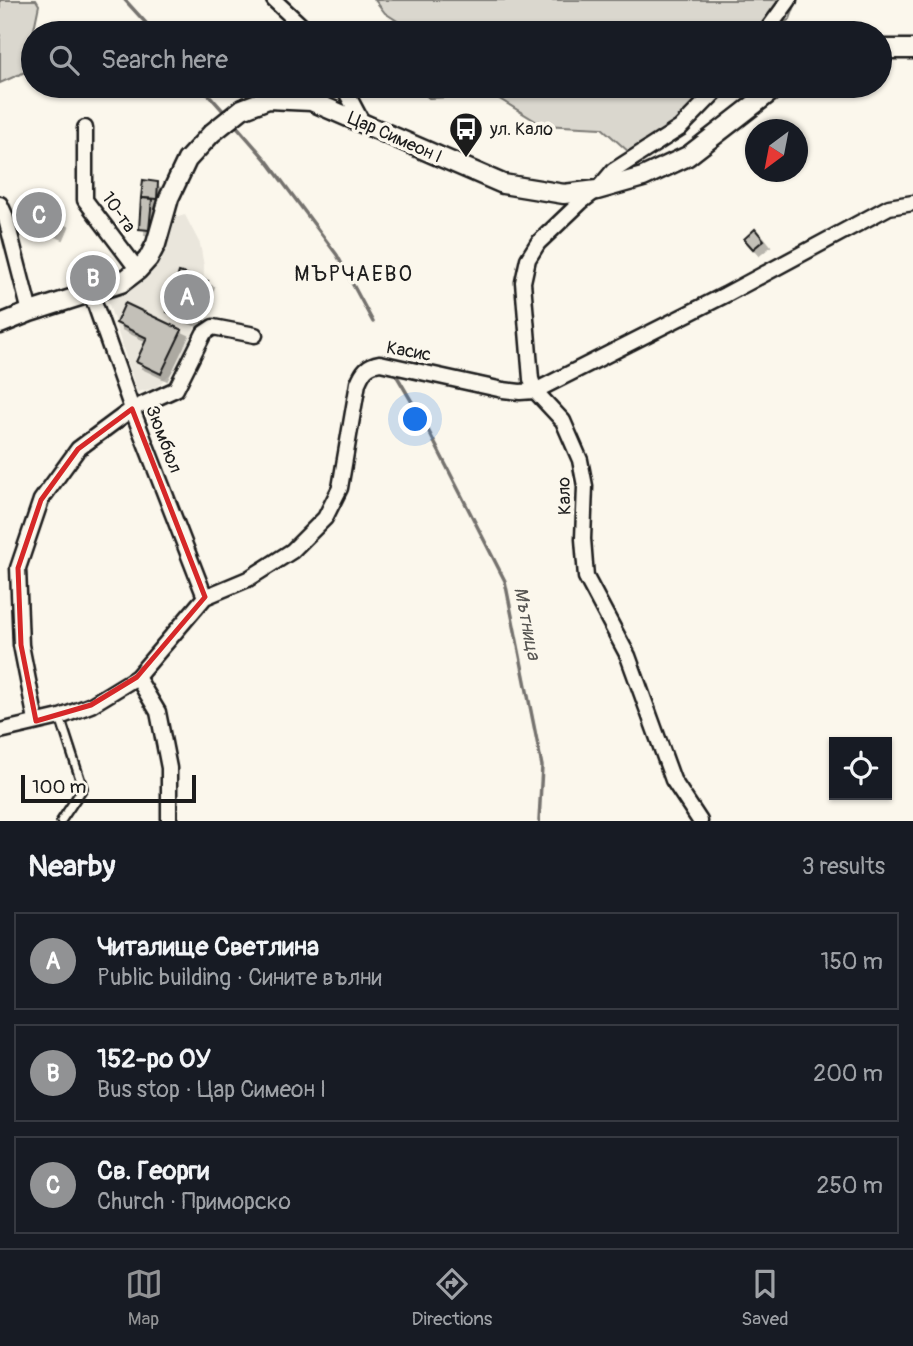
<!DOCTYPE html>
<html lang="en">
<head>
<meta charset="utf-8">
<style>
	:root { --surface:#171b24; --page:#20242c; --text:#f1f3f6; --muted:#9ea1a6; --line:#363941; --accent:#919294 }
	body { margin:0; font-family:Pangolin,sans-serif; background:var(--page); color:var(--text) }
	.controls { position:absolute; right:21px; bottom:21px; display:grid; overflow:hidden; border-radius:0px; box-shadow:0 2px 5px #0004 }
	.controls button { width:63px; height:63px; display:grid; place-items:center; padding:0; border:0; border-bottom:2px solid var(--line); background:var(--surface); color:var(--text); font:35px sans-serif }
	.compass { position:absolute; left:745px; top:119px; width:63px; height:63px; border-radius:50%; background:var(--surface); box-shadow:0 2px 5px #0004; rotate:212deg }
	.scale { position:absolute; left:21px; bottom:18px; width:175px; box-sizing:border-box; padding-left:7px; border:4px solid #1c1c1c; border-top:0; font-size:19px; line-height:24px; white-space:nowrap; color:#1c1c1c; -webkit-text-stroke:5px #fbf7ec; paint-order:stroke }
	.you { position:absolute; left:416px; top:420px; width:24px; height:24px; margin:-18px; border:5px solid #fff; border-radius:50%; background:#1a73e8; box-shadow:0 0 0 10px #1a73e833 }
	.badge { display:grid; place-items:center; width:46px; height:46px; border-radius:50%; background:var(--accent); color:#fff; font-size:23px; font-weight:700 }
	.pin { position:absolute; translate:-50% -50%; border:4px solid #fff; box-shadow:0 2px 7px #0006 }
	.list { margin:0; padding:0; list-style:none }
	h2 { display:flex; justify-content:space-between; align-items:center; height:91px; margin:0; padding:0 28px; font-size:30px }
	h2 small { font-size:23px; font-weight:400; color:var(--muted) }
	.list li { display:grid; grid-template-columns:46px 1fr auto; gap:21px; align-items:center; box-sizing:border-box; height:98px; margin:0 14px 14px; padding:0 14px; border:2px solid var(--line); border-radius:0px }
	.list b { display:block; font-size:26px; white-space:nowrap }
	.list p { margin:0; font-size:23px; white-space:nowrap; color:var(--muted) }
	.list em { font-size:23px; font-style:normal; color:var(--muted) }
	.icon { flex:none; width:38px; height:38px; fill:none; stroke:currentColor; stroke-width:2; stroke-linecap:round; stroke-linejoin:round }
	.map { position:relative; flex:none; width:913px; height:821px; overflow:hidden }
	.search { position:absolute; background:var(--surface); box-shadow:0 2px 5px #0004; left:21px; right:21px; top:21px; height:77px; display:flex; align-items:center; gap:18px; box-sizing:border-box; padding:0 24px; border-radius:38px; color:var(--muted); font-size:26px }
	.sheet { height:427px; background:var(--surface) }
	nav { display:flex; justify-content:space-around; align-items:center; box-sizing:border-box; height:98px; border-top:2px solid var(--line); background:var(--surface); font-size:19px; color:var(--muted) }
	nav a { display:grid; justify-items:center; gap:4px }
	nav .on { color:var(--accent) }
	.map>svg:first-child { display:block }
	.built { fill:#eae6dc }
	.green { fill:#dad7ce; stroke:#7b7a75; stroke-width:2 }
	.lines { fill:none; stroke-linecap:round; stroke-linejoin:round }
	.stream { stroke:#74726e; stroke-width:3.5 }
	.building { fill:#c3c0b8; stroke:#1c1c1c; stroke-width:2; filter:url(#shadow) }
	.service-casing { stroke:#1c1c1c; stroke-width:12 }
	.minor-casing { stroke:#1c1c1c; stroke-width:19 }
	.tertiary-casing { stroke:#1c1c1c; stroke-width:23 }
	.service { stroke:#fbf7ec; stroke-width:7 }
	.minor { stroke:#fbf7ec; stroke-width:14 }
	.tertiary { stroke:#fbf7ec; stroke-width:18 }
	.marked { fill:none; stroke:#d62828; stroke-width:5; stroke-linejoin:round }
	.labels { text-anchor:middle; stroke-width:7; stroke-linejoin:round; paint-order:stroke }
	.poi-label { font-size:18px; fill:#1c1c1c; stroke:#fbf7ec; text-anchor:start }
	.street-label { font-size:18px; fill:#1c1c1c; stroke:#fbf7ec }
	.water-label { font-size:19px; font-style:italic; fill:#575653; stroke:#fbf7ec }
	.quarter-label { font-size:21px; letter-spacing:2px; fill:#1c1c1c; stroke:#fbf7ec }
</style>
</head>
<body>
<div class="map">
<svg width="913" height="821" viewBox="0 0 913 821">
	<defs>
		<filter id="shadow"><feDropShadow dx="6" dy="6" stdDeviation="0" flood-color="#0004"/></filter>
	</defs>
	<rect width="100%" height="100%" fill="#fbf7ec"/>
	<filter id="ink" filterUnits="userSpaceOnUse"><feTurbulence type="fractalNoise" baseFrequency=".0143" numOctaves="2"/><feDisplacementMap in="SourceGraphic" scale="14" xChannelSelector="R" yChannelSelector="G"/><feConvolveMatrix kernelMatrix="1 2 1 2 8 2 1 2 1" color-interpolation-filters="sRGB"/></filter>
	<g filter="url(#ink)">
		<path class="built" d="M185,215L200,244L204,266L203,304L181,364L155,388L137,392L107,298L139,284L151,271L164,243L171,219Z"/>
		<g class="green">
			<path d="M0,0H36L39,5L25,72L0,83Z"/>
			<path d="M375,0H797L790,19L768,33H416L385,13Z"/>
			<path d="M415,86H717L639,161L602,128L542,125L493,95L429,98Z"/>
		</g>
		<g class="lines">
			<g class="stream">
				<path d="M125,0L155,33"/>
				<path d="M201,86L225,113"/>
				<path d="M233,122L267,161L337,255L373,322"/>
				<path d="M395,373L426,426L505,581L542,766L539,821"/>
			</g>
		</g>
		<g class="building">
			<path d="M143,180L158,182L157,199L141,198Z"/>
			<path d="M141,198L152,199L149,230L139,229Z"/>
			<path d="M34,209L62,221L57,233L28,221Z"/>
			<path d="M755,229L764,240L753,249L744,239Z"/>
			<path d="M179,272L208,281L195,321L167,312Z"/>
			<path d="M125,303L182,330L161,374L136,362L147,338L116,323Z"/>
		</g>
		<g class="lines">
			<g class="service-casing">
				<path id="service" d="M60,717L83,788L61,821"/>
			</g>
			<g class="minor-casing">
				<g id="minor">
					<path d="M274,0L309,33"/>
					<path d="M765,33L789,0"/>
					<path d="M343,86L362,122"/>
					<path d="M85,128V200L138,270"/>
					<path d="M0,204L5,215L30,312"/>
					<path d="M91,293L132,409L205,597"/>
					<path d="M137,677L158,712L169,768V821"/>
					<path d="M36,721L21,645L18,568L41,500L78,449L132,409L176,389L204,333L213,327L255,335"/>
					<path d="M0,731L60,717L91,705L137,677L205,597L248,579L292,551L325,518L340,488L358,383C363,371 367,365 380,363L503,390L520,392L535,391L725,295L889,207L913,203"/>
					<path d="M700,821L673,780L628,656L586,577L583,539L585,486L580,460L563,421L535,391L531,379L523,282L528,259L538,243L581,202L597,190L613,171L680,128L721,86"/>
				</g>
			</g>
			<g class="tertiary-casing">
				<g id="tertiary">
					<path d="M880,49H913"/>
					<path d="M0,324L30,312L121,283L138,270L148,259L156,244L169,198L187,160L212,133L242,109L268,99L311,101L503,184L564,194L597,190L643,177L688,156L778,86"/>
				</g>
			</g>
			<use href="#service" class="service"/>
			<use href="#minor" class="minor"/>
			<use href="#tertiary" class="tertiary"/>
		</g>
	</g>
	<path class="marked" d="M132,409L205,597L137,677L91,705L36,721L21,645L18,568L41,500L78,449Z"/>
	<defs>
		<g id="bus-pin" transform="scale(1.75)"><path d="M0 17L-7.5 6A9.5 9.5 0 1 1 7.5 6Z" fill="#1c1c1c" stroke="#fbf7ec"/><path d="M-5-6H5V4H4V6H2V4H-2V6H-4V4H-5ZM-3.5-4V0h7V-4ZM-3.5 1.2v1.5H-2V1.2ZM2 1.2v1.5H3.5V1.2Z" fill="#fff"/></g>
	</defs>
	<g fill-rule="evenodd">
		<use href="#bus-pin" x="466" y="129"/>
	</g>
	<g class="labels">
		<g class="poi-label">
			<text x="490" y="135">ул. Кало</text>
		</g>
		<g class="street-label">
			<text transform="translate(395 137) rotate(24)" y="6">Цар Симеон I</text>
			<text transform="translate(119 212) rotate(55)" y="6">10-та</text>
			<text transform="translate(409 351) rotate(10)" y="6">Касис</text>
			<text transform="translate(164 439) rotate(69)" y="6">Зюмбюл</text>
			<text transform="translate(564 496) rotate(-92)" y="6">Кало</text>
		</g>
		<g class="water-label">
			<text transform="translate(528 623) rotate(79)" y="7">Мътница</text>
		</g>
		<g class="quarter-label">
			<text x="354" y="281">МЪРЧАЕВО</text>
		</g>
	</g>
</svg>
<div class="controls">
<button><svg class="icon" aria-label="locate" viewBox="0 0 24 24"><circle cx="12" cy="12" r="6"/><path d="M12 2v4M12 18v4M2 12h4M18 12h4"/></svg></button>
</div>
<svg class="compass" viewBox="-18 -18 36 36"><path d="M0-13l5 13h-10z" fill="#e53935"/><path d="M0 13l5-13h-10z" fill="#9ea1a6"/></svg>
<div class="scale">100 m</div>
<div class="you"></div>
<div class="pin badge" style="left:187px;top:297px">A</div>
<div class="pin badge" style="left:93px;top:278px">B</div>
<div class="pin badge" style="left:39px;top:215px">C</div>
<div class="search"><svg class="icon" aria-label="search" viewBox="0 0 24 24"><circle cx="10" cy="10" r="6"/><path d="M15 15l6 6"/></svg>Search here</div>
</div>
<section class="sheet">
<h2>Nearby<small>3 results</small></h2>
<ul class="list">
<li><span class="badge">A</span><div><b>Читалище Светлина</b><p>Public building · Сините вълни</p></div><em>150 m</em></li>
<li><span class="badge">B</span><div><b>152-ро ОУ</b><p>Bus stop · Цар Симеон I</p></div><em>200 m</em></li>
<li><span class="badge">C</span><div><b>Св. Георги</b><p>Church · Приморско</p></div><em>250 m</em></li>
</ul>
</section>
<nav>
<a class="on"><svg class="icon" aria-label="map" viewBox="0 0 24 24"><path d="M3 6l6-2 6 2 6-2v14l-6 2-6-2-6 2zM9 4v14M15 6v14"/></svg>Map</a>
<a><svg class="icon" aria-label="directions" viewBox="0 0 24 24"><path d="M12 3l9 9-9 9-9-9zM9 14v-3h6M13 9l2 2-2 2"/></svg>Directions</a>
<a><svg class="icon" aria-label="saved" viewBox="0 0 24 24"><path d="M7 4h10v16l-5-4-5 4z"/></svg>Saved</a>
</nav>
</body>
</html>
